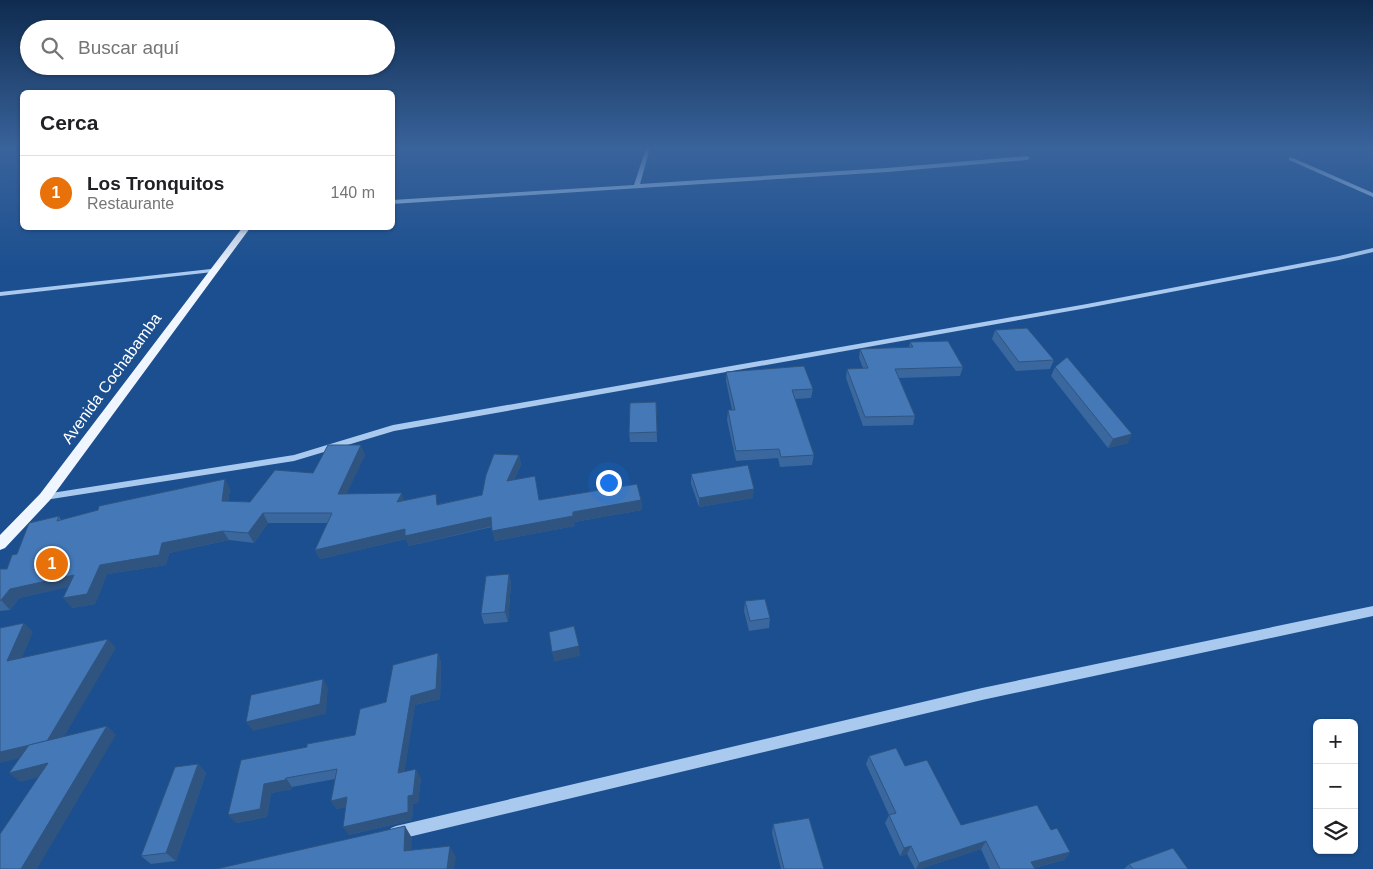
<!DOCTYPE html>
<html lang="es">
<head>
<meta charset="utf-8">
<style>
	:root { --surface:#fff; --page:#f2f2f2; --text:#202124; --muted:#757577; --line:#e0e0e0; --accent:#847042 }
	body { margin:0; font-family:Arial,sans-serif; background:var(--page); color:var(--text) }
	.controls { position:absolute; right:15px; bottom:15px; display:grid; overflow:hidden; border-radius:8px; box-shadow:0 1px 4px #0004 }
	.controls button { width:45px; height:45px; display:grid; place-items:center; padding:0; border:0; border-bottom:1px solid var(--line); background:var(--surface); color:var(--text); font:25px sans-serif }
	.you { position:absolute; left:608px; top:482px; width:18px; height:18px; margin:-12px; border:4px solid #fff; border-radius:50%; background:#1a73e8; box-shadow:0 0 0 8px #1a73e833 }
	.badge { display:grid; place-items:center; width:32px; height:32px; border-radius:50%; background:var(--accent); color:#fff; font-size:16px; font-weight:700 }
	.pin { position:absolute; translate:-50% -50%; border:2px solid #fff; box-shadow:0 1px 5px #0006 }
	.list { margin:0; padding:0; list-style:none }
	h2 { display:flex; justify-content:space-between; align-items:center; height:65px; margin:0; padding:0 20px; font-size:21px }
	h2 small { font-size:16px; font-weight:400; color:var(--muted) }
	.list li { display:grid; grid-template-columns:32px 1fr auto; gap:15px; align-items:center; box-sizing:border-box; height:75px; padding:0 20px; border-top:1px solid var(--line) }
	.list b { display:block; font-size:19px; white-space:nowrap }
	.list p { margin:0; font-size:16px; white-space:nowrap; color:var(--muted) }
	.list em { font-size:16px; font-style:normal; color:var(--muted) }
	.icon { flex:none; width:28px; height:28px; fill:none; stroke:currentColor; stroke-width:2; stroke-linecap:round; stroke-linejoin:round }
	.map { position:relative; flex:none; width:1373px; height:869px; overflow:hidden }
	.search { position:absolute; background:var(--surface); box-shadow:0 1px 4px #0004; left:20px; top:20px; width:375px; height:55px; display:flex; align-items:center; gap:12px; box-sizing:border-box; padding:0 18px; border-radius:28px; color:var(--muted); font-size:19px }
	.panel { position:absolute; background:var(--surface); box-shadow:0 1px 4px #0004; left:20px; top:90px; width:375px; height:140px; border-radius:8px }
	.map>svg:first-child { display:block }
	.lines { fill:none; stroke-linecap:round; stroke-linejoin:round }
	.minor { fill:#a9c9ee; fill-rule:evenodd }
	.major { fill:#f0f6ff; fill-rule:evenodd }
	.wall { fill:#3a679d }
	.shaded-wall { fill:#305480 }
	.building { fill:#4478b7; stroke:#305480 }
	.labels { text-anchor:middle; stroke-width:5; stroke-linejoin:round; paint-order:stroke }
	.street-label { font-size:16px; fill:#fff; stroke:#1b4f8f }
</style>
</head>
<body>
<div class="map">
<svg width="1373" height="869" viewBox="0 0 1373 869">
	<rect width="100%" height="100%" fill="#1b4f8f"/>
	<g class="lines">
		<g class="minor">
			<path d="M646,148H650L640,184L887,168L1027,156L1030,158L1027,160L887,172L392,204V200L634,185Z"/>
			<path d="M1289,158H1293L1373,193V197L1289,160Z"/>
			<path d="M1373,248V252L1339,260L1087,308L394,431L294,461L45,500L42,499L40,497L42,495L45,494L294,455L393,425L1087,304L1339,256Z"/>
			<path d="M211,269L213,270V272L0,296V292Z"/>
			<path d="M1373,606V616L982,700L396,840L391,838L389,833L391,828L396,826L982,688Z"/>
		</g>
		<path class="major" d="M242,228H250L50,500L5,548L0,550V535L40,494Z"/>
	</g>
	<g class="wall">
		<path d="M995,330L1054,360L1050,369L1016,371L992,339Z"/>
		<path d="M910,342L963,367L960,376L899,378L915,416L913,425L863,426L846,378L847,369L863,368L859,358L860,349L909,347Z"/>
		<path d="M1055,367L1128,443L1108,448L1051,376Z"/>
		<path d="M726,372L813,389L811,398L795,399L814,455L812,465L780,467L778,458L736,461L727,420L728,410H732L726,381Z"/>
		<path d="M656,402L657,442H630L629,433Z"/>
		<path d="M365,455L346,494L439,504L482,495L519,455L521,465L514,480L539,500H641L642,510L574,522L575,526L495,541L492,527L409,546L406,539L320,559L315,550L328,523H268L254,543L229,540L169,553L166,565L107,574L95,604L72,608L68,587L19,598L10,610L0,611V569H7L17,554L59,516L61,520L230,489L228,501L250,502L313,473Z"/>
		<path d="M691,474L753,498L699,507L691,484Z"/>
		<path d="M509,574L511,584L508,622L484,624L481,614Z"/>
		<path d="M745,601L770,618L769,628L749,631L744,611Z"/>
		<path d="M438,653L441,663L440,699L415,705L404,772L421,778L418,803L413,804L412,820L349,835L345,807L337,809L331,801L335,779L292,787V789L271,793L267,817L236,823L307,747L355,735L386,702Z"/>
		<path d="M869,756L905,766L961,825L1051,830L1070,852L1064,860L1034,868L1035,869H990L981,849L920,869H915L907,854L900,856L885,823L889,815L866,764Z"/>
		<path d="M198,764L206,773L176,861L151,864L141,856Z"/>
		<path d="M773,824L824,869H781L772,833Z"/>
		<path d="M1129,864L1188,869H1124Z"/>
	</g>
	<g class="shaded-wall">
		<path d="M1132,434L1128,443L1108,448L1113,439Z"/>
		<path d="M361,445L365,455L342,504L338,494Z"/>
		<path d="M519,455L521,465L509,491L507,481Z"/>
		<path d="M225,479L230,489L227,511L222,501Z"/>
		<path d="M754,489L753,498L699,507V498Z"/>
		<path d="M402,493L405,503L397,502Z"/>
		<path d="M641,500L642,510L574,522L575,526L495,541L492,531L573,512Z"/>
		<path d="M263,513L268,523L254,543L248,533Z"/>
		<path d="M491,517L493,526L409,546L406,539L320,559L315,550L405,529Z"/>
		<path d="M223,531L229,540L169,553L166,565L107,574L95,604L72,608L63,598L100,565L162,543Z"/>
		<path d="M509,574L511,584L508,622L505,612Z"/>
		<path d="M74,575L82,584L19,598L10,610L1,600L10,589Z"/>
		<path d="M24,623L33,632L17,670L7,661Z"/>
		<path d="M108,639L116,648L57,749L0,763V752Z"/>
		<path d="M579,646L580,656L554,662L552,652Z"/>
		<path d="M438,653L441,663L440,699L415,705L403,782L398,773L411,696Z"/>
		<path d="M323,679L328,688L326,714L253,731L246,722Z"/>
		<path d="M107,726L116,735L37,869H21Z"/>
		<path d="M48,763L59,772L20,782L9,773Z"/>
		<path d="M198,764L206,773L176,861L166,853Z"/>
		<path d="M416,769L421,778L418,803L413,804L412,820L349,835L343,827Z"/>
		<path d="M286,778L292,787V789L271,793L267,817L236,823L228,815L264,784Z"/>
		<path d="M347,797L352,806L337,809L331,801Z"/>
		<path d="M405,826L412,838L411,862L404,851Z"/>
		<path d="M986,841L981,849L920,869H916L919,863Z"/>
		<path d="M450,846L456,857L454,869H447Z"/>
		<path d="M911,846L907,854L900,856L904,848Z"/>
		<path d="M1070,852L1064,860L1029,869L1031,862Z"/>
	</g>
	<g class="building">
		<path d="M1027,328L1054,360L1019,362L995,330Z"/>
		<path d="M948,341L963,367L895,369L915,416L865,417L847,369L868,368L860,349L913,347L910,342Z"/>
		<path d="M1067,357L1132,434L1113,439L1055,367Z"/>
		<path d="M804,366L813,389L792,390L814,455L781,457L779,449L736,451L728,410H735L726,372Z"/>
		<path d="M656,402L657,432L629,433L630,403Z"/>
		<path d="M328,445H361L338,494L402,493L397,502L436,494L437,505L482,495L486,475L494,454L519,455L507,481L535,476L539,500L637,484L641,500L573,512V516L492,531L491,517L405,536V529L315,550L332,513H263L248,533L223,531L162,543L159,555L100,565L87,594L63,598L74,575L10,589L1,600L0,601V569H7L12,555L17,554L29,523L59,516L57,521L98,510L99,506L225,479L222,501L250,502L275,470L313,473Z"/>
		<path d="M748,465L754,489L699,498L691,474Z"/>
		<path d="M509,574L505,612L481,614L486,576Z"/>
		<path d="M765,599L770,618L750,621L745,601Z"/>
		<path d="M24,623L7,661L108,639L47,741L0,752V628Z"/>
		<path d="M574,626L579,646L552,652L549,632Z"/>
		<path d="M438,653L436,689L411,696L398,773L416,769L413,795L408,796V812L343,827L347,797L331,801L337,769L286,778L285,780L264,784L260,809L228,815L241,760L307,747V744L355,735L360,709L386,702L393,665Z"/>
		<path d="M323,679L320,704L246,722L251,695Z"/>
		<path d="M107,726L21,869H0V834L48,763L9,773L29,745Z"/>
		<path d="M896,748L905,766L927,760L961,825L1037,805L1051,830L1057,828L1070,852L1031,862L1035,869H1000L986,841L919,863L911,846L904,848L889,815L896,813L869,756Z"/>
		<path d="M198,764L166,853L141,856L175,767Z"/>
		<path d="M809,818L824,869H784L773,824Z"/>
		<path d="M405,826L404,851L450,846L447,869H216Z"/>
		<path d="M1173,848L1188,869H1133L1129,864Z"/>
	</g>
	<linearGradient id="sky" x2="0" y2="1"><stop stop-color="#0f2b4f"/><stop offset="0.55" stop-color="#39639b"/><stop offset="1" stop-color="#39639b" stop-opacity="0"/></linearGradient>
	<rect width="1373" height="269" fill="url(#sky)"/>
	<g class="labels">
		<g class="street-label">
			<text transform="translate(111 378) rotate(-54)" y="6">Avenida Cochabamba</text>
		</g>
	</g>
</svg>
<div class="controls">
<button>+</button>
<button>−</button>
<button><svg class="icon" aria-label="layers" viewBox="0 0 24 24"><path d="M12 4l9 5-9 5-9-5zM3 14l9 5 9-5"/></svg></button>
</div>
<div class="you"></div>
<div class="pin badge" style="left:52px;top:564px;background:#e8710a">1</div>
<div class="search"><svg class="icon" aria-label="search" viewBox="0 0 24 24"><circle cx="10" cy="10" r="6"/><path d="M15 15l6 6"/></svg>Buscar aquí</div>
<section class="panel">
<h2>Cerca<small></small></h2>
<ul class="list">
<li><span class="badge" style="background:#e8710a">1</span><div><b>Los Tronquitos</b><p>Restaurante</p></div><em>140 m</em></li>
</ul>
</section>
</div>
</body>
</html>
